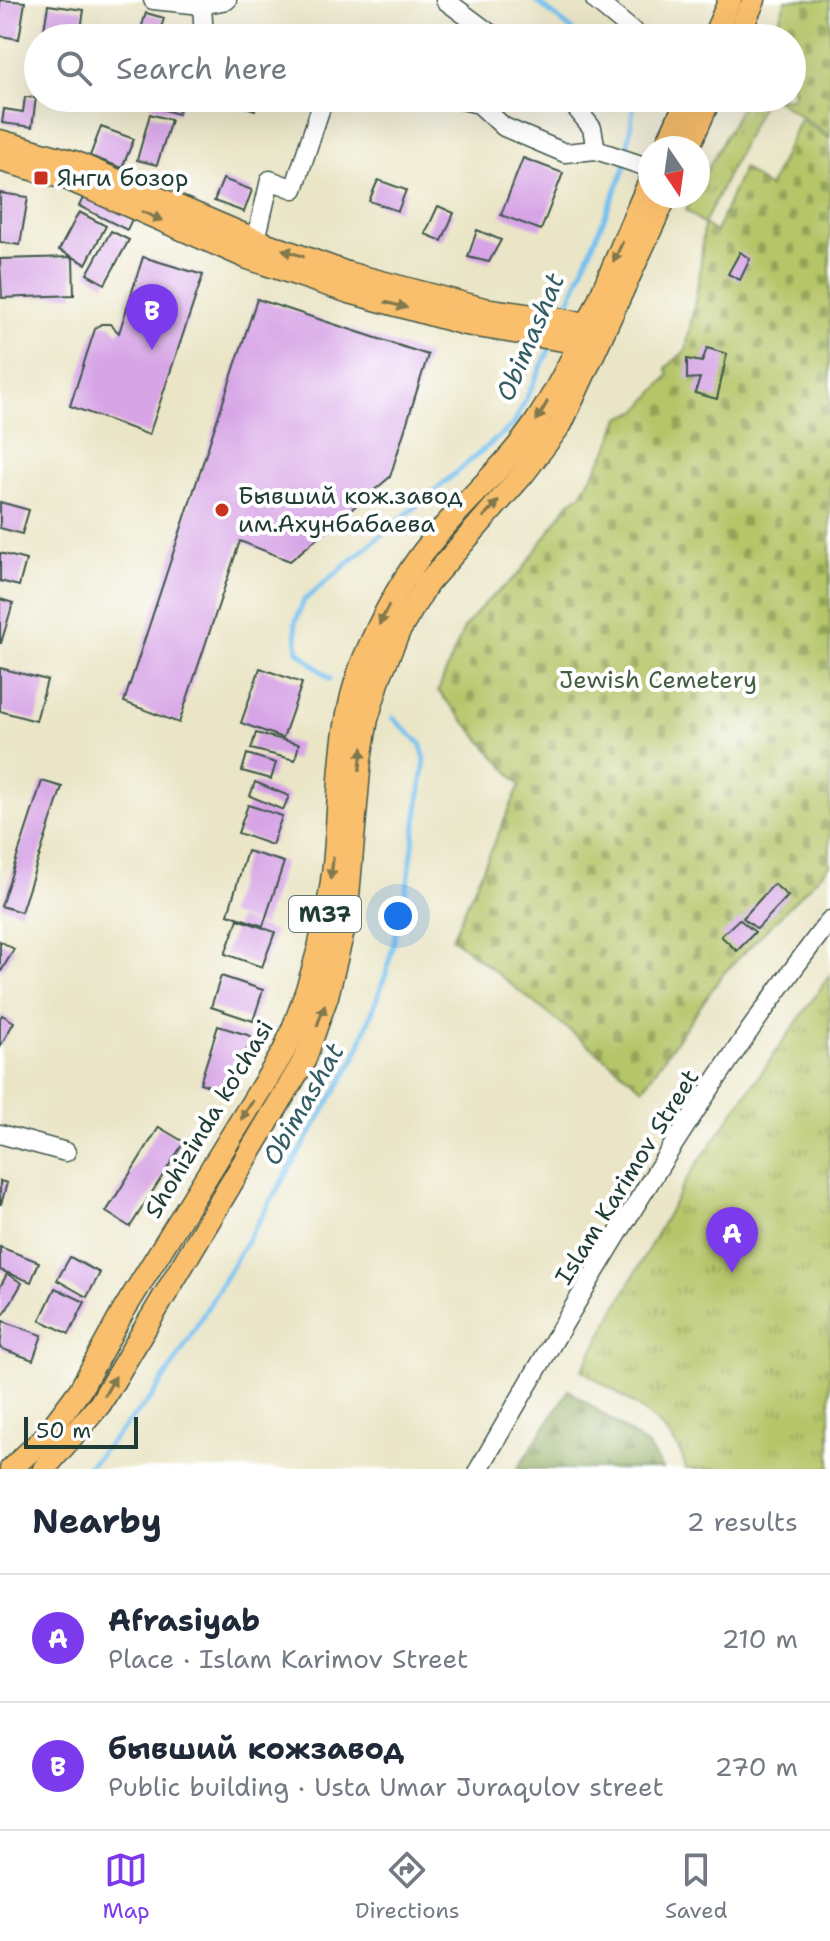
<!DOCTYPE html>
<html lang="en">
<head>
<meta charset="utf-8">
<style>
	:root { --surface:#fff; --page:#f6f6f7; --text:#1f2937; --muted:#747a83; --line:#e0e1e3; --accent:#7c3aed }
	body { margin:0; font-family:"Shantell Sans",sans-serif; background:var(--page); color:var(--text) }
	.compass { position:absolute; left:638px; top:136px; width:72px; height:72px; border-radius:50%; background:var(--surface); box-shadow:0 8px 32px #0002; rotate:167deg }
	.scale { position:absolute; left:24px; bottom:20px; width:114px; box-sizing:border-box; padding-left:8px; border:4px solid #1f3d34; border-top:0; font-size:22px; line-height:28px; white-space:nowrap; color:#1f3d34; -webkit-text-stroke:6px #fff; paint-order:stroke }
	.you { position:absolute; left:398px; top:916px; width:28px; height:28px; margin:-20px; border:6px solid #fff; border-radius:50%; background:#1a73e8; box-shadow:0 0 0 12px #1a73e833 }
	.badge { display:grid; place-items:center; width:52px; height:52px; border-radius:50%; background:var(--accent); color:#fff; font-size:26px; font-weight:700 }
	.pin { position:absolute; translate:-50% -66px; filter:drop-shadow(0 2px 4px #0008) }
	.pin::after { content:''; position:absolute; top:42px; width:28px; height:24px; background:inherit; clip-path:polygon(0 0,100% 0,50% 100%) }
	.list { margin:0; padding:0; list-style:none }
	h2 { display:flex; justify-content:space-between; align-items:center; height:104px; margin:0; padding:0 32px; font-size:34px }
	h2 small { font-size:26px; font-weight:400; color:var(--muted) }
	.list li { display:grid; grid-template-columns:52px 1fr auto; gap:24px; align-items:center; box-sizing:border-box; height:128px; padding:0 32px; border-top:2px solid var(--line) }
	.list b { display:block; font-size:30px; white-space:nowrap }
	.list p { margin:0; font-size:26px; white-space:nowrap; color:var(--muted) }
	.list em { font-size:26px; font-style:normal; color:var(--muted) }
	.icon { flex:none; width:44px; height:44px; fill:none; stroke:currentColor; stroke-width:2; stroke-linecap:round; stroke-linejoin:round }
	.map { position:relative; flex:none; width:830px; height:1469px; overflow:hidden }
	.search { position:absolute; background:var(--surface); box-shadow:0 8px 32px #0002; left:24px; right:24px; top:24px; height:88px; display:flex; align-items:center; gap:20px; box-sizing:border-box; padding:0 28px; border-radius:44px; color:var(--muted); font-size:30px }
	.sheet { height:360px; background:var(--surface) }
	nav { display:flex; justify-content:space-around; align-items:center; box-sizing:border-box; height:112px; border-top:2px solid var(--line); background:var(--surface); font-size:22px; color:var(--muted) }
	nav a { display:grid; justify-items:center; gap:4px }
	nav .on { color:var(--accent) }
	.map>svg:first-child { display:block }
	.grass { fill:url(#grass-tufts); stroke:#6a814e; stroke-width:2 }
	.forest { fill:url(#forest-firs); stroke:#587448; stroke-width:2 }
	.cemetery { fill:url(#cemetery-stones); stroke:#6a814e; stroke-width:2 }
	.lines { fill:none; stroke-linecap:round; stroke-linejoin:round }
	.stream { stroke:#75c1ef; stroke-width:5 }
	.building { fill:#d7a4e6 }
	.minor-casing { stroke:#3d564a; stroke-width:21 }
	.major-casing { stroke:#3d564a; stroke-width:25 }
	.minor { stroke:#fff; stroke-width:18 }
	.major { stroke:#f9bf6d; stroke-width:22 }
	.oneway { fill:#81784e }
	.poi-dot { fill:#c8321e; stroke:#fff; stroke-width:3 }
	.labels { text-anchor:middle; stroke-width:8; stroke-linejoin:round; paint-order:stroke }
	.shield { fill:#fff; stroke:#627771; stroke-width:2 }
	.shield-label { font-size:22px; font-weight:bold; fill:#1f3d34 }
	.poi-label { font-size:24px; fill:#1f3d34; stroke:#fff; text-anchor:start }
	.park-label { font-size:24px; fill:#445f41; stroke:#fff }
	.street-label { font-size:24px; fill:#1f3d34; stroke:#fff }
	.water-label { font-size:26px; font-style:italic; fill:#345e63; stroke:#fff }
</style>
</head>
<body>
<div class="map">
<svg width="830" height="1469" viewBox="0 0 830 1469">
	<defs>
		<pattern id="grass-tufts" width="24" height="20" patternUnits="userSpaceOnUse" patternTransform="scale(2)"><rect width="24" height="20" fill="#b5c568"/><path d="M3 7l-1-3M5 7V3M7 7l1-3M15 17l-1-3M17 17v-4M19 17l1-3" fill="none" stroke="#93a156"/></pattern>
		<pattern id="forest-firs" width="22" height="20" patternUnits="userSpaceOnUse" patternTransform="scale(2)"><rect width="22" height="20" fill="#90aa5c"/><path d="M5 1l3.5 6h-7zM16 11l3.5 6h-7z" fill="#758c4d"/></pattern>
		<pattern id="cemetery-stones" width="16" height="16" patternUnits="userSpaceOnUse" patternTransform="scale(2)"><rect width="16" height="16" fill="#b5c568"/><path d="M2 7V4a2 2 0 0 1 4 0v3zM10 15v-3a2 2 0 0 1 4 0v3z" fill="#93a156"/></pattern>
	</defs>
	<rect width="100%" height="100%" fill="#fff"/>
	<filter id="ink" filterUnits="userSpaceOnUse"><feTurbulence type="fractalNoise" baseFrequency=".0125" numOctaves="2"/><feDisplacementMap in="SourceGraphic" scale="16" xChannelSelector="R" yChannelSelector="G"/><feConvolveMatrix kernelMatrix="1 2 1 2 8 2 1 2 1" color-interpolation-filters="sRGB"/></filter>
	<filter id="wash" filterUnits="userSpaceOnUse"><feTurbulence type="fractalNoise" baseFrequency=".006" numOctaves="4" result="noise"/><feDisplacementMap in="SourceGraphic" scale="32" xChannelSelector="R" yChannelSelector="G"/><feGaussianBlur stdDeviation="1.8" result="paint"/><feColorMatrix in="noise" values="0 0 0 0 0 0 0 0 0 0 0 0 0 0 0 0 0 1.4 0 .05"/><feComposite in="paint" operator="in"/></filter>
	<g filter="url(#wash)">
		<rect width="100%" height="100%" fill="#eae5c6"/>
		<g class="grass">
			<path d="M746,98H765L704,224L686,210L693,196H698V187Z"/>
			<path d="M830,975V1469H686C677,1423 617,1394 582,1370L688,1177Z"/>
		</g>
		<path class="forest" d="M569,1390L648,1446L662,1469H517Z"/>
		<g class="cemetery">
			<path d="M786,0H830V136L774,98H792V38H772Z"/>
			<path d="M800,119L830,139V865L723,974L643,1088L452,938L520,785L438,691L464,628L484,604L520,573L569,503L581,494L608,449L620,418L639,410L669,375L666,368L686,350L700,273L704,224L716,232L743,168L769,188Z"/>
		</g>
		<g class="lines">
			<g class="stream">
				<path d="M535,0L582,38"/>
				<path d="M563,316L624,170L635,98"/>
				<path d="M330,679L298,651L295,623L304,600L514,424L552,344"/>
				<path d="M86,1469L151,1398L177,1359L355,1058L386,974L408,882L425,759L420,743L393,718"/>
			</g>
		</g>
		<g id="blocks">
			<g class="building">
				<path d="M0,0L25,2L19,39L0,36Z"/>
				<path d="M48,5L84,10L80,36L44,30Z"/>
				<path d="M146,13L164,18L158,38H138Z"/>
				<path d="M25,97L36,98L32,127L2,123L4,109L23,112Z"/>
				<path d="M153,98H182L178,114L151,106Z"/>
				<path d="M236,98H260L255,110L234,103Z"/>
				<path d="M150,114L171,120L157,165L137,160Z"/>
				<path d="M101,127L134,139L122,168L90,156Z"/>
				<path d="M523,158L563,173L541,230L501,215Z"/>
				<path d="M223,179L252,190L244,212L214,201Z"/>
				<path d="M378,180L406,190L398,211L369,201Z"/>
				<path d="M0,193L28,197L20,245L0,242Z"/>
				<path d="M84,196L132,219L127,230L79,206Z"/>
				<path d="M438,206L454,213L442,241L425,234Z"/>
				<path d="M79,212L106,226L86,264L73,257L74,295L2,298L0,259L73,257L59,250Z"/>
				<path d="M477,230L501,240L489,262L468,257Z"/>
				<path d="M111,231L129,240L105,284L87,274Z"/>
				<path d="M740,252L750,259L740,280L728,274Z"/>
				<path d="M143,257L203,275L149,435L70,406L95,329L101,324H110L119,333Z"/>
				<path d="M257,299L428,355L390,477L290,561L240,541L179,723L124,702Z"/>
				<path d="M707,348L727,354L717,399L695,393L700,378L687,379V359L702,362Z"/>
				<path d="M0,502L29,510L22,534L0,528Z"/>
				<path d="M0,553L26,560L19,586L0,581Z"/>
				<path d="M0,599L13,603L1,643H0Z"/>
				<path d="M0,668L47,680L36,721L0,711Z"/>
				<path d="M260,668L302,683L283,738L241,723Z"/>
				<path d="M256,733L299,744L295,760L251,749Z"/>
				<path d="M247,754L276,763L271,779L242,771Z"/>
				<path d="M42,781L62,787L21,912L1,906Z"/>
				<path d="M255,782L289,796L283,810L250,796Z"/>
				<path d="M248,805L282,816L272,845L238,833Z"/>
				<path d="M247,851L284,862L263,926L228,914Z"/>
				<path d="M774,884L788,896L757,929L743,918Z"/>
				<path d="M238,919L275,932L262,967L225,954Z"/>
				<path d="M739,919L755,932L737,951L721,936Z"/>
				<path d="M0,941L14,949L0,973Z"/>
				<path d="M221,976L263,990L253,1021L211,1007Z"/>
				<path d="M2,1015L14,1022L0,1047V1018Z"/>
				<path d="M218,1026L251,1036L233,1093L200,1083Z"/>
				<path d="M159,1127L184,1142L130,1227L106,1212Z"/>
				<path d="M0,1181L7,1183L1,1204H0Z"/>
				<path d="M0,1247L39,1262L31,1282L0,1270Z"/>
				<path d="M70,1257L100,1273L87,1297L57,1280Z"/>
				<path d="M7,1274L22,1283L4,1314L0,1312V1287Z"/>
				<path d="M55,1288L85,1302L69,1334L40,1320Z"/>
				<path d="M3,1321L42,1335L33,1360L0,1348Z"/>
			</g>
		</g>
	</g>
	<g filter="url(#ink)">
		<use href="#blocks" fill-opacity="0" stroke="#3d564a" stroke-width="2"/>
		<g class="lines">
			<g class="minor-casing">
				<g id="minor">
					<path d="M153,0L202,5L227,0"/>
					<path d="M445,0L496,38"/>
					<path d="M595,0L641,38"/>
					<path d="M202,5L204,38"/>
					<path d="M453,98L479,104L504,127L565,153L596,150"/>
					<path d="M568,98L592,128L596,150L650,168"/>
					<path d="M256,240L270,180L294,189L321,107V98"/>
					<path d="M0,1134L66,1152"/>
					<path d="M479,1469C587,1282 698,1092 830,920"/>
				</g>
			</g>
			<g class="major-casing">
				<g id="major">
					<path d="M713,38L730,0"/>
					<path d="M737,38L754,0"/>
					<path d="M0,141L74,162L256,240L347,273L484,309L596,325"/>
					<path d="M665,148L688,98"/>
					<path d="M688,148L710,98"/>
					<path d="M0,160L68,179L248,258L349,292L465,324L588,344"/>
					<path d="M11,1469L44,1438L80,1390L124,1310L284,1051C309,992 327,929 334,865C341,796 337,727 363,661C381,618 402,577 432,541C465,500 507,466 536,422C581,354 616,256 650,181"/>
					<path d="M44,1469L100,1404L304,1061L327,996L346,919L360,760L367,719L380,676L399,631L427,584L524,473L561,424L666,196"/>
				</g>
			</g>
			<use href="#minor" class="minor"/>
			<use href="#major" class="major"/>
		</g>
		<defs><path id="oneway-solid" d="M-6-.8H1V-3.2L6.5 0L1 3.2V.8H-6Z" transform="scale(2)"/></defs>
		<g class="oneway">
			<use href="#oneway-solid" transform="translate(152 216) rotate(24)"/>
			<use href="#oneway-solid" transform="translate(618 252) rotate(114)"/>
			<use href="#oneway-solid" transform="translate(293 253) rotate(-161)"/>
			<use href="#oneway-solid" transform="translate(396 305) rotate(15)"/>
			<use href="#oneway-solid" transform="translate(542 411) rotate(120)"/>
			<use href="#oneway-solid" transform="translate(491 509) rotate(-47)"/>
			<use href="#oneway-solid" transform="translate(384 615) rotate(116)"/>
			<use href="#oneway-solid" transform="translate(361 759) rotate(-83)"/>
			<use href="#oneway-solid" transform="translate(332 868) rotate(97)"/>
			<use href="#oneway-solid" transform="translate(321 1015) rotate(-70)"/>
			<use href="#oneway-solid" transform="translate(247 1110) rotate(122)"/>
			<use href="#oneway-solid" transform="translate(110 1386) rotate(-60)"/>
		</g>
	</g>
	<g class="poi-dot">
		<rect x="33" y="170" width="16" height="16" rx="4"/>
		<circle cx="222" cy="510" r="8"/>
	</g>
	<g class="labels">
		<rect class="shield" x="289" y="896" width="72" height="36" rx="6"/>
		<g class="shield-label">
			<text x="325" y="922">M37</text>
		</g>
		<g class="poi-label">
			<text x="57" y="186">Янги бозор</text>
			<text x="238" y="504">Бывший кож.завод<tspan x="238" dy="28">им.Ахунбабаева</tspan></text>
		</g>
		<g class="park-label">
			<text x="658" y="688">Jewish Cemetery</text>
		</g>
		<g class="street-label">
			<text transform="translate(209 1119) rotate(-59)" y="8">Shohizinda ko'chasi</text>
			<text transform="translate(627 1177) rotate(-58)" y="8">Islam Karimov Street</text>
		</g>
		<g class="water-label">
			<text transform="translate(530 337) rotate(-67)" y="9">Obimashat</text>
			<text transform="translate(303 1104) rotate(-60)" y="9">Obimashat</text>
		</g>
	</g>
</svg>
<svg class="compass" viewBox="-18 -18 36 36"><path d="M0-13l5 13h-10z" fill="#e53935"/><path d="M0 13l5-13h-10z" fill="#747a83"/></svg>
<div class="scale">50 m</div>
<div class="you"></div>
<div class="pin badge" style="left:732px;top:1273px">A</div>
<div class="pin badge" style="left:152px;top:350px">B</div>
<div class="search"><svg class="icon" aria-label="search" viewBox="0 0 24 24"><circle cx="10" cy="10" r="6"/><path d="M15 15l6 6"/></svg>Search here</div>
</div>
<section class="sheet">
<h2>Nearby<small>2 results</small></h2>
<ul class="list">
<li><span class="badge">A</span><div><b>Afrasiyab</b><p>Place · Islam Karimov Street</p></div><em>210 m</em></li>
<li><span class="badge">B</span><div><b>бывший кожзавод</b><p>Public building · Usta Umar Juraqulov street</p></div><em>270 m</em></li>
</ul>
</section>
<nav>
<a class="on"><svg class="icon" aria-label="map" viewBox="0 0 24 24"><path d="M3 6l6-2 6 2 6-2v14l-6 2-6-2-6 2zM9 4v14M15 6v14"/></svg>Map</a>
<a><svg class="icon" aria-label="directions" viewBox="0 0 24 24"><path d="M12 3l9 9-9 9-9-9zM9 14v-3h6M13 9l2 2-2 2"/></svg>Directions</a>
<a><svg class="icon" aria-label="saved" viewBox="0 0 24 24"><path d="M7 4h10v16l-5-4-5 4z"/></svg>Saved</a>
</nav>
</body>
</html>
